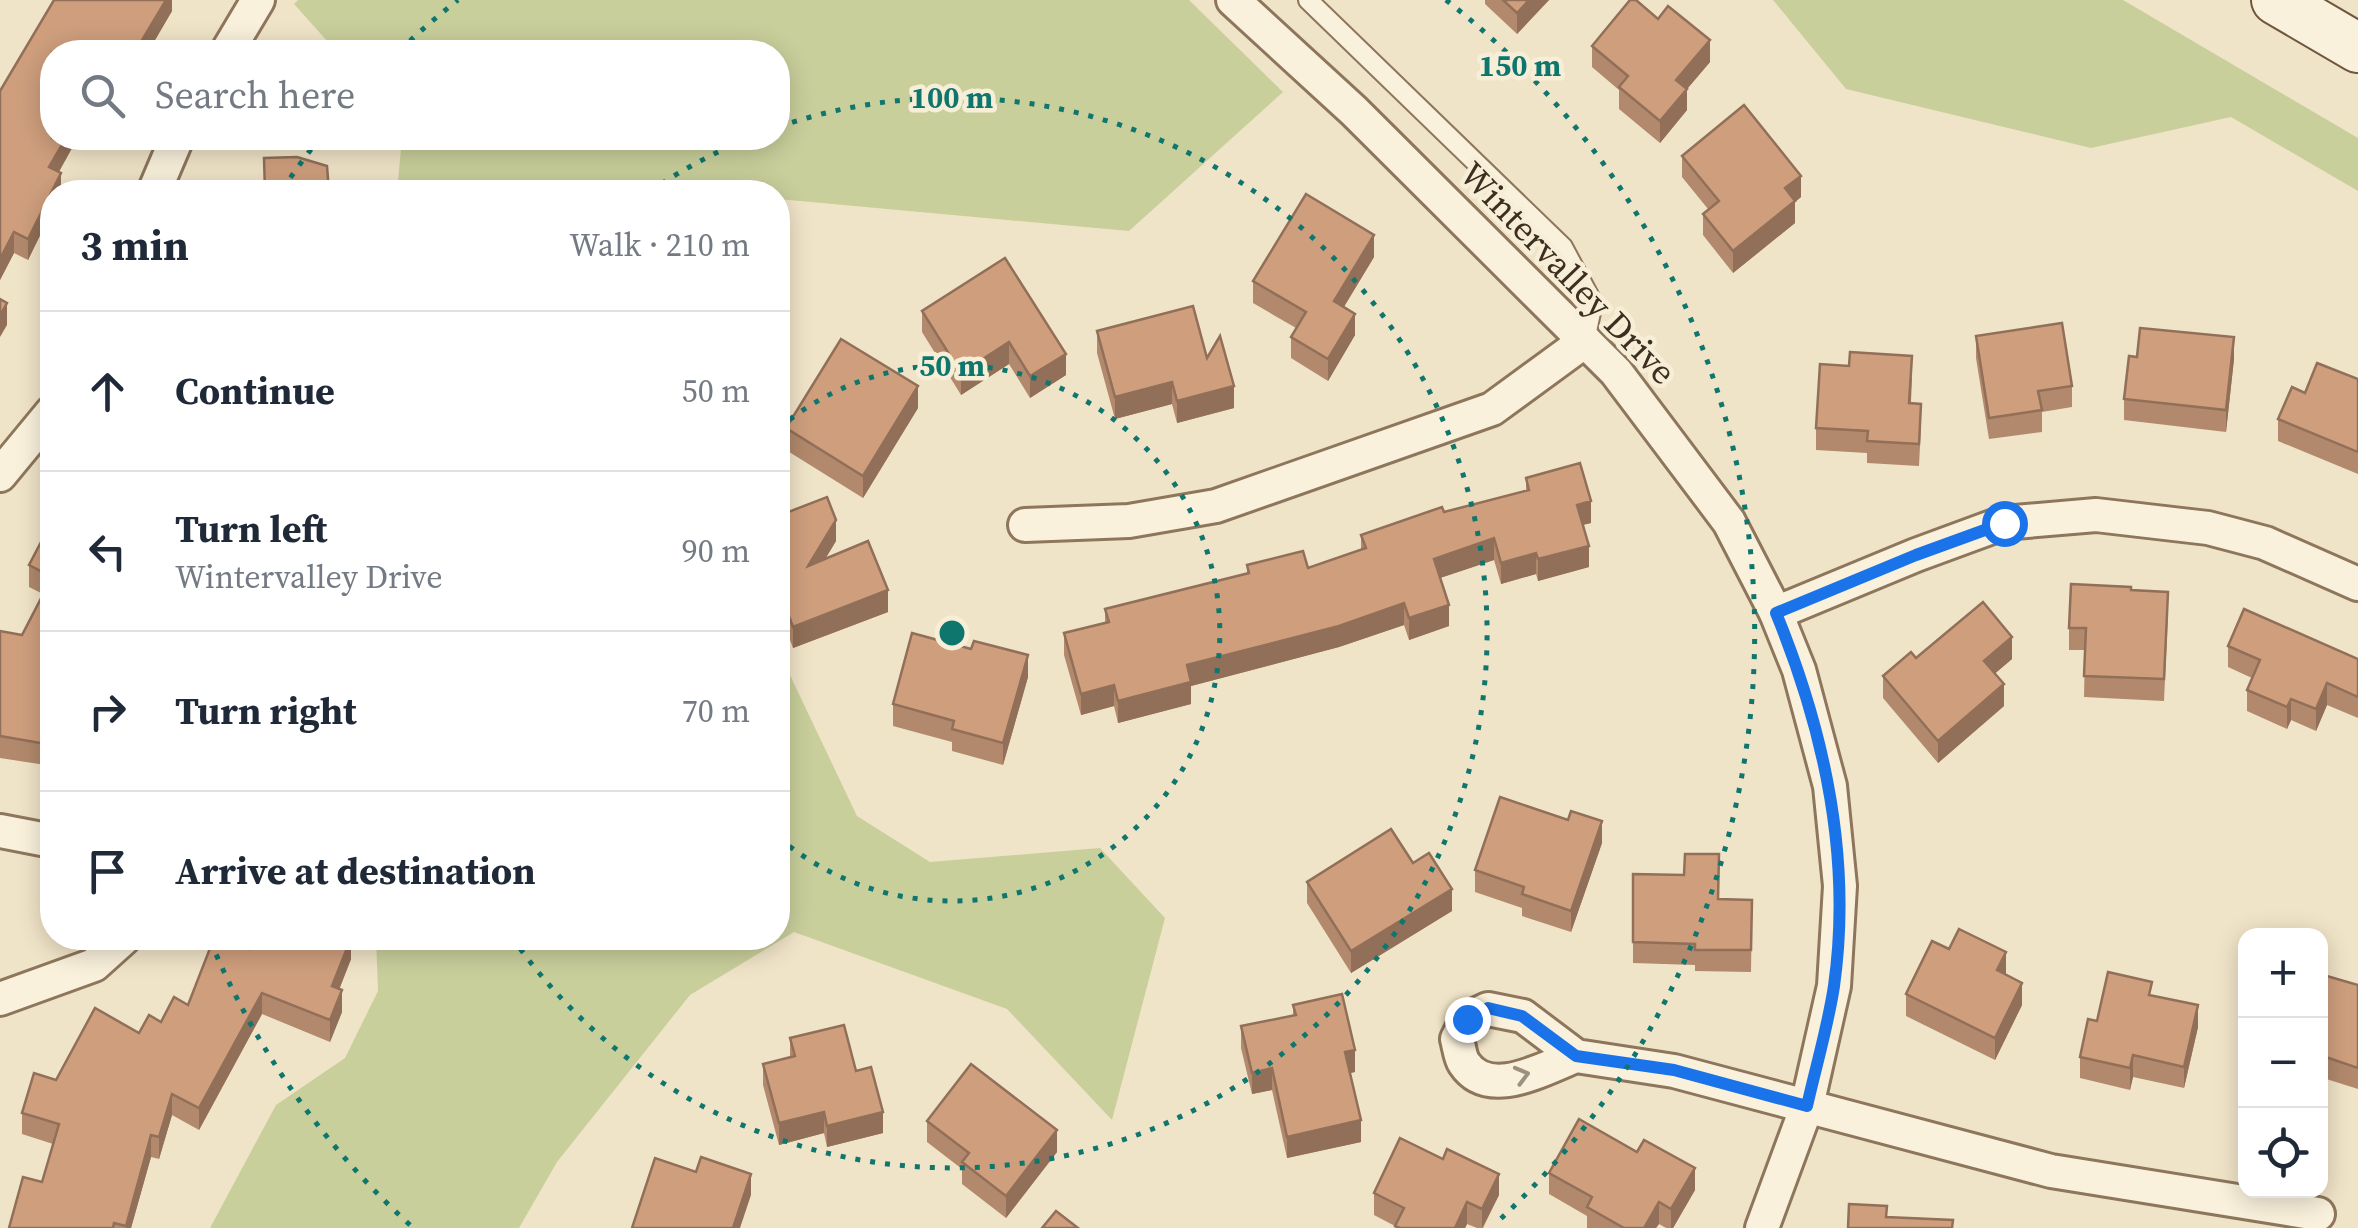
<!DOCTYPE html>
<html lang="en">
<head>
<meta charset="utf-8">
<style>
	:root { --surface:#fff; --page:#f6f6f7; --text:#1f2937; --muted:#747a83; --line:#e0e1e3 }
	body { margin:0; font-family:"Source Serif 4",serif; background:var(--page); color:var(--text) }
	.controls { position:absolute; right:30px; bottom:30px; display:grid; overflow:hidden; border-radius:20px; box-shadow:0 5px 25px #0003 }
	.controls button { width:90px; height:90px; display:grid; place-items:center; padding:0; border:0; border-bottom:2px solid var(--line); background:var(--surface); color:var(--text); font:50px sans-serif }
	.stop { position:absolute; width:30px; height:30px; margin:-22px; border:8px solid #1a73e8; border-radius:50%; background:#fff }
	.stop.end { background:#1a73e8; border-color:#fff; box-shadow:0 2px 10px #0008 }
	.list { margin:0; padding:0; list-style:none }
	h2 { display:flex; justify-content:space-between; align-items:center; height:130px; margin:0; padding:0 40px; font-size:42px }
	h2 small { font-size:32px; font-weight:400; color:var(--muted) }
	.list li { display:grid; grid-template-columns:65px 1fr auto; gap:30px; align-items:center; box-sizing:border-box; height:160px; padding:0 40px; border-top:2px solid var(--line) }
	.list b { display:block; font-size:38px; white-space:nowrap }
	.list p { margin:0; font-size:32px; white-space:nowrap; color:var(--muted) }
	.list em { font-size:32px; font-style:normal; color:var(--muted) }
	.icon { flex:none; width:55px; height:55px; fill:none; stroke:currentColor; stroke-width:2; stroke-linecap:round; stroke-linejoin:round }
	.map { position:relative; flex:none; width:2358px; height:1228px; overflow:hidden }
	.search { position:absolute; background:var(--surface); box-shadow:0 5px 25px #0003; left:40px; top:40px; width:750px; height:110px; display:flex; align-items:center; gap:25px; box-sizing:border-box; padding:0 35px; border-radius:40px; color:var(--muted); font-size:38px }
	.panel { position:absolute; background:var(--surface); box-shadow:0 5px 25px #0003; left:40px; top:180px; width:750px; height:770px; border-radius:40px }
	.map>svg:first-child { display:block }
	.green { fill:#c9cf9b }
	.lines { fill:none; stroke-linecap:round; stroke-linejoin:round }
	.service-casing { stroke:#8d765c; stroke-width:22 }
	.minor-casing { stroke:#8d765c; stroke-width:38 }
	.secondary-casing { stroke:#6f573f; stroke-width:52 }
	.service { stroke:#faf1dc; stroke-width:18 }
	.minor { stroke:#faf1dc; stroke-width:32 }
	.secondary { stroke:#faf1dc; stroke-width:48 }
	.wall { fill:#b2896c }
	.shaded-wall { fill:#916f58 }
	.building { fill:#cf9f7d; stroke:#916f58; stroke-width:2.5 }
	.oneway { stroke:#9c907e }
	.route { stroke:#1a73e8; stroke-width:12 }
	.ring { fill:none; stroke:#0f766e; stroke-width:5; stroke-dasharray:5 10 }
	.labels { text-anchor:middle; stroke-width:9; stroke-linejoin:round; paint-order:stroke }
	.street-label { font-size:35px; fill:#3d2e20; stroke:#f7eed8 }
	.centre { fill:#0f766e; stroke:#f7eed8; stroke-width:5 }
	.ring-label { font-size:30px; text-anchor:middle; font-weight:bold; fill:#0f766e; stroke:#f7eed8; stroke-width:9; stroke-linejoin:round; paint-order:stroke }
</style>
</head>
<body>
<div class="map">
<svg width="2358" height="1228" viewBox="0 0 2358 1228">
	<rect width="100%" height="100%" fill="#f0e4c8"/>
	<g class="green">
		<path d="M298,0H1189L1283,92L1129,231L778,199V192H397L402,138H778V52H337L294,4Z"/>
		<path d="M1773,0H2123L2358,138V191L2231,117L2091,148L1846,89Z"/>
		<path d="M778,650L857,816L930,862L1100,848L1165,918L1112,1120L1007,1009L794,932L690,995L557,1162L519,1228H210L276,1105L345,1058L378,991L376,938H778Z"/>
	</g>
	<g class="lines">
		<g class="service-casing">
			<path id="service" d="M1308,0L1563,247L1593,303L1585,341"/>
		</g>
		<g class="minor-casing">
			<g id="minor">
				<path d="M1233,0L1354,111L1616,372L1729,522L1776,613L1799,670L1830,786L1840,886L1834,986L1807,1106L1762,1228"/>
				<path d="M227,52L258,0"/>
				<path d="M154,192L177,138"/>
				<path d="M0,475L52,412"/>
				<path d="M1025,525L1129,521L1216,506L1492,409L1585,341"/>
				<path d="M1776,613L1916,555L2003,523L2096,515L2208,528L2265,543L2358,584"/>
				<path d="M0,831L52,841"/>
				<path d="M0,999L94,965L124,938"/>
				<path d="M1576,1056C1544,1068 1489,1101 1464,1063C1460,1057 1459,1046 1457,1039L1467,1019L1488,1009L1523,1016L1576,1056L1674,1071L2051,1171L2318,1214"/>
			</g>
		</g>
		<g class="secondary-casing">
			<path id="secondary" d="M2276,0L2358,48"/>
		</g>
		<use href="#service" class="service"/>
		<use href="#minor" class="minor"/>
		<use href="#secondary" class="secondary"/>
	</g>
	<g class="wall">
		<path d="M54,0H172V11L148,52H52V138H98L92,148L77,139L59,172L61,173V192H52V211L28,260L14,253L0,280V91Z"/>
		<path d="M1485,0H1549L1517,34L1485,4Z"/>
		<path d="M1592,46L1710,62L1687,89V110L1660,143L1619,109V90L1592,67Z"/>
		<path d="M1682,156L1801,197L1795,202V223L1733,273L1703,235V214L1708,209L1682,177Z"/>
		<path d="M1374,257L1344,307L1355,335L1328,381L1291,358V337L1296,328L1253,303V281Z"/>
		<path d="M1005,258L1066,375L1030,398L1009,364L961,395L922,332V311Z"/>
		<path d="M1097,331L1207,358L1234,408L1177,423L1172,404L1115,419L1097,353Z"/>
		<path d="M1976,336L2072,386V407L2042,412V432L1989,439L1976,358Z"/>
		<path d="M2137,357L2234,359L2226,432L2124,420V399Z"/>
		<path d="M1912,378L1911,403L1921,426L1919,466L1867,463V453L1816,450V428Z"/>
		<path d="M2358,379V474L2278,441V419L2305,393Z"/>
		<path d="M918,408L863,498L786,450V428Z"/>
		<path d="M1526,478L1591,523L1583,525L1589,567L1538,581L1536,574L1501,584L1494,560L1440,578L1449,626L1409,640L1404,625L1339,647L1191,686V704L1118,723L1114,706L1081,715L1064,655V633L1105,622V609L1247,574V565L1308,568L1361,550V535L1526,490Z"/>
		<path d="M778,516L836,541L825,559L888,612L793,648L778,608Z"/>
		<path d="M52,526L50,716L52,717V766L0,758V631L22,635L43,594L29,587V565Z"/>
		<path d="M2131,590L2168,614L2164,701L2084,697L2085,650H2069V628Z"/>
		<path d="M2228,646L2358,659V718L2327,705L2316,731L2291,720L2287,729L2247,711V690L2252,678L2228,667Z"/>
		<path d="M1916,658L2012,659L1995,673L2004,706L1938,763L1883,698V676Z"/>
		<path d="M1028,677L1003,765L952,751V742L893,726V704Z"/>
		<path d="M1602,843L1571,932L1522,916V908L1475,892V870Z"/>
		<path d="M1413,863L1452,911L1351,973L1307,903V882Z"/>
		<path d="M1633,874L1718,899L1752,900L1751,972L1695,971V965L1633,963Z"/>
		<path d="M249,949L351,959L339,989L342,1012L330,1042L262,1014L199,1130L172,1115L159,1159L151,1157L131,1228H9L42,1182L53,1144L22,1134V1113L56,1080L188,1005Z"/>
		<path d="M2005,974L2022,1005L1995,1060L1906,1016V994Z"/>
		<path d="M2320,974L2358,985V1089L2320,1077Z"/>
		<path d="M2152,995L2198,1027L2184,1088L2133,1077L2130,1090L2080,1078V1057L2097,1021Z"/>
		<path d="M1293,1005L1355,1072L1350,1073L1361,1142L1287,1158L1272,1090L1252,1094L1241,1048V1026L1293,1015Z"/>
		<path d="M790,1038L856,1071L883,1133L827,1147L824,1133L779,1145L763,1085V1064L790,1057Z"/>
		<path d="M927,1121L1057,1152L1006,1218L962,1184V1169L927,1142Z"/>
		<path d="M1443,1159L1499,1195L1483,1228H1477L1467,1224L1465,1228H1395V1226L1374,1215V1193Z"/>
		<path d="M1549,1173L1695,1190L1673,1228H1666L1659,1224L1656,1228H1587V1216L1549,1194Z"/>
	</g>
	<g class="shaded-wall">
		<path d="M163,0H172V11L148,52H135Z"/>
		<path d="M1529,0H1549L1517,34V13Z"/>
		<path d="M1710,40V62L1676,102V80Z"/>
		<path d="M1687,89V110L1660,143V121Z"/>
		<path d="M66,138H77V139L49,189V167Z"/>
		<path d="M61,173V192H52V211L28,260V239Z"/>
		<path d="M1801,176V197L1795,202V223L1733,273V251L1785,188Z"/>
		<path d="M14,232V253L0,280V259Z"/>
		<path d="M1374,235V257L1334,323V301Z"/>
		<path d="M7,303V325L0,337V316Z"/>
		<path d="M1355,314V335L1328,381V359Z"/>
		<path d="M2234,337V359L2226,432V410Z"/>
		<path d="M1009,342V364L961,395V373Z"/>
		<path d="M1066,354V375L1030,398V376Z"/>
		<path d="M1172,382V404L1115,419V397Z"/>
		<path d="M918,386V408L863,498V476Z"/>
		<path d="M1234,386V408L1177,423V401Z"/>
		<path d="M1591,501V523L1577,526V505Z"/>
		<path d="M836,520V541L808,588V566Z"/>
		<path d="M1494,538V560L1434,580V559Z"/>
		<path d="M1589,546V567L1538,581V559Z"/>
		<path d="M1536,553V574L1501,584V563Z"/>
		<path d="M888,590V612L793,648V627Z"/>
		<path d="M1404,603V625L1339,647L1191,686V704L1118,723V701L1187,665Z"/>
		<path d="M1449,605V626L1409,640V618Z"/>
		<path d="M2012,637V659L1984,683V661Z"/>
		<path d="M1028,655V677L1003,765V743Z"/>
		<path d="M52,677V699L46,737V716Z"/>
		<path d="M2327,683V705L2316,731V709Z"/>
		<path d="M2004,684V706L1938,763V741Z"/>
		<path d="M1114,685V706L1081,715V694Z"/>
		<path d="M2291,699V720L2287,729V707Z"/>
		<path d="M1602,821V843L1571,932V911Z"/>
		<path d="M1452,889V911L1351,973V951Z"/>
		<path d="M351,938V959L332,1008V986Z"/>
		<path d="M2006,952V974L1997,970Z"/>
		<path d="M2022,983V1005L1995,1060V1038Z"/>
		<path d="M342,990V1012L330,1042V1020Z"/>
		<path d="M262,993V1014L199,1130V1108Z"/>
		<path d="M2198,1005V1027L2184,1088V1067Z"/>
		<path d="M1355,1050V1072L1345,1074V1052Z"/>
		<path d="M2133,1055V1077L2130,1090V1068Z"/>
		<path d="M1272,1068V1090L1252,1094V1073Z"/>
		<path d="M172,1094V1115L159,1159V1137Z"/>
		<path d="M824,1112V1133L779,1145V1123Z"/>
		<path d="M883,1112V1133L827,1147V1126Z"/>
		<path d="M1361,1120V1142L1287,1158V1137Z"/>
		<path d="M1057,1130V1152L1006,1218V1196Z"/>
		<path d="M151,1135V1157L131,1228H126Z"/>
		<path d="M1695,1168V1190L1673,1228H1671V1209Z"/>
		<path d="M751,1174V1195L740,1228H733Z"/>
		<path d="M1499,1174V1195L1482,1228V1209Z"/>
		<path d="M1467,1202V1224L1465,1228H1455Z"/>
		<path d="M1659,1202V1224L1656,1228H1644Z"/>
	</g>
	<g class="building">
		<path d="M54,0H166L135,52H52V138H66L49,167L61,173L28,239L14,232L0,259V91Z"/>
		<path d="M1503,0H1529L1517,13Z"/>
		<path d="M1630,0H1636L1658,19L1668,6L1710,40L1676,80L1687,89L1660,121L1619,87L1628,76L1592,46Z"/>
		<path d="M1744,105L1801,176L1785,188L1795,201L1733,251L1703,214L1719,201L1682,156Z"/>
		<path d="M297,157L327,166L329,192H265L264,158Z"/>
		<path d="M1306,194L1374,235L1334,301L1355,314L1328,359L1291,337L1306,312L1253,281Z"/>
		<path d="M1005,258L1066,354L1030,376L1009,342L961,373L922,311Z"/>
		<path d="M0,299L7,303L0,316Z"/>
		<path d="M1193,306L1207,358L1220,336L1234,386L1177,401L1172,382L1115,397L1097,331Z"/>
		<path d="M2062,323L2072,386L2038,391L2042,410L1989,418L1976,336Z"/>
		<path d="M2140,328L2234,337L2226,410L2124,399L2129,356L2137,357Z"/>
		<path d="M841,339L918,386L863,476L786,428Z"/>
		<path d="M1850,352L1912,356L1909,403L1921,404L1919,444L1867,441L1868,431L1816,428L1820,364L1849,366Z"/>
		<path d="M2317,363L2358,379V452L2278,419L2292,387L2305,393Z"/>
		<path d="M1580,463L1591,501L1577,505L1589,546L1538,559L1536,553L1501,563L1494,538L1434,559L1449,605L1409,618L1404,603L1339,626L1187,665L1191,682L1118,701L1114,685L1081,694L1064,633L1109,622L1105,609L1249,573L1247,565L1303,551L1308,568L1366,548L1361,535L1442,507L1444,512L1529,490L1526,478Z"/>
		<path d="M827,497L836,520L808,566L868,541L888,590L793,627L778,587V516Z"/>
		<path d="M50,525L52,526V677L46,716L52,717V745L0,736V631L22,635L52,577L29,565Z"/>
		<path d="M2071,584L2131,587V590L2168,592L2164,679L2084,676L2086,628H2069Z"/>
		<path d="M1983,602L2012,637L1984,661L2004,684L1938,741L1883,676L1911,652L1916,658Z"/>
		<path d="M2244,609L2358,659V697L2327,683L2316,709L2291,699L2287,707L2247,690L2260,660L2228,646Z"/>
		<path d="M912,633L971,649L974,641L1028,655L1003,743L952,729L954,721L893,704Z"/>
		<path d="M1500,797L1568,820L1571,811L1602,821L1571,911L1522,894L1524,887L1475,870Z"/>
		<path d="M1391,829L1413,863L1429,853L1452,889L1351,951L1307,882Z"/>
		<path d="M1685,854H1719L1718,899L1752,900L1751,950H1695V944L1633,942V874L1684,875Z"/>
		<path d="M1959,929L2006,952L1997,970L2022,983L1995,1038L1906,994L1932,941L1949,949Z"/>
		<path d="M214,938H220L249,949L253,938H351L332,986L342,990L330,1020L262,993L199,1108L172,1094L159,1137L151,1135L126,1226L114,1223L113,1228H9L23,1177L42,1182L59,1124L22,1113L34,1073L56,1080L95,1008L139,1033L149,1015L161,1022L174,997L188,1005Z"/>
		<path d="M2108,972L2152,982L2149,995L2198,1005L2184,1067L2133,1055L2130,1068L2080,1057L2088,1019L2097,1021Z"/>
		<path d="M2320,974L2358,985V1068L2320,1055Z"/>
		<path d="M1342,994L1355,1050L1345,1052L1361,1120L1287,1137L1272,1068L1252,1073L1241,1026L1296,1015L1293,1005Z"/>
		<path d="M844,1025L856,1071L871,1067L883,1112L827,1126L824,1112L779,1123L763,1064L795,1056L790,1038Z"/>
		<path d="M971,1064L1057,1130L1006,1196L962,1162L969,1153L927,1121Z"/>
		<path d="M1579,1119L1637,1152L1644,1140L1695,1168L1671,1209L1659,1202L1644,1228H1624L1587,1207L1592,1197L1549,1173Z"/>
		<path d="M1400,1138L1443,1159L1447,1149L1499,1174L1482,1209L1467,1202L1455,1228H1400L1395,1226L1404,1208L1374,1193Z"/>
		<path d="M701,1157L751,1174L733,1228H632L655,1158L696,1172Z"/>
		<path d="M1849,1204L1887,1206L1886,1217L1953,1220L1952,1228H1848Z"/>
		<path d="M1056,1211L1078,1228H1042Z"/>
	</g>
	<defs><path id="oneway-chevron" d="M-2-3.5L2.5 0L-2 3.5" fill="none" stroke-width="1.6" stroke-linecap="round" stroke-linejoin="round" transform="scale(2.5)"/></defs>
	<use class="oneway" href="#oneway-chevron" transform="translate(1522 1075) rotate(-15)"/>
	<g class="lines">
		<path class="route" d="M1467,1019L1488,1008L1522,1016L1576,1056L1674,1070L1807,1106C1816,1066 1828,1026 1834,986C1852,859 1824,730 1776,613L1916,555L2004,523"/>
	</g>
	<g class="ring">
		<path d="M778 429A268 268 0 1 1 778 837"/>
		<path d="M649 192A535 535 0 0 1 747 139M778 127A535 535 0 1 1 514 940"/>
		<path d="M410 1225A803 803 0 0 1 210 940M282 190A803 803 0 0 1 319 139M399 51A803 803 0 0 1 458 0M1446 0A803 803 0 0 1 1494 1225"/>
	</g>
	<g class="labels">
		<g class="street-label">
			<text transform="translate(1568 273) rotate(46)" y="12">Wintervalley Drive</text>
		</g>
	</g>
	<circle cx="952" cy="633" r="15" class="centre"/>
	<g class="ring-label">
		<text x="1520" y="76">150 m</text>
		<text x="952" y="108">100 m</text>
		<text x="952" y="376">50 m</text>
	</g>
</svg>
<div class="controls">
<button>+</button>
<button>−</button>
<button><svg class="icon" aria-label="locate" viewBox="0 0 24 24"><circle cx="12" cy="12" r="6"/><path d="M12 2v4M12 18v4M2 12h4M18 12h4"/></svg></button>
</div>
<div class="stop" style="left:2004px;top:523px"></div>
<div class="stop end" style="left:1467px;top:1019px"></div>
<div class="search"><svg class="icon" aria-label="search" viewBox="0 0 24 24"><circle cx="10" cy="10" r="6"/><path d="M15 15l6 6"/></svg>Search here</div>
<section class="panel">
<h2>3 min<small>Walk · 210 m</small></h2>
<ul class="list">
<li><svg class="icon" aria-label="ahead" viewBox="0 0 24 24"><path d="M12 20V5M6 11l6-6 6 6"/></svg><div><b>Continue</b></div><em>50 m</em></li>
<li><svg class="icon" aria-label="left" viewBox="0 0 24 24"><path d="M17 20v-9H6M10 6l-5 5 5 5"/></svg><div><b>Turn left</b><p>Wintervalley Drive</p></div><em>90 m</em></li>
<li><svg class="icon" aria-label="right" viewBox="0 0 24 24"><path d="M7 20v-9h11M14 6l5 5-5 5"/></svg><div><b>Turn right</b></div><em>70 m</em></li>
<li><svg class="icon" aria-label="arrive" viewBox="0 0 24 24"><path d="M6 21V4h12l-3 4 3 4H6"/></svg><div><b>Arrive at destination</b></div></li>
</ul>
</section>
</div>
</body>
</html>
